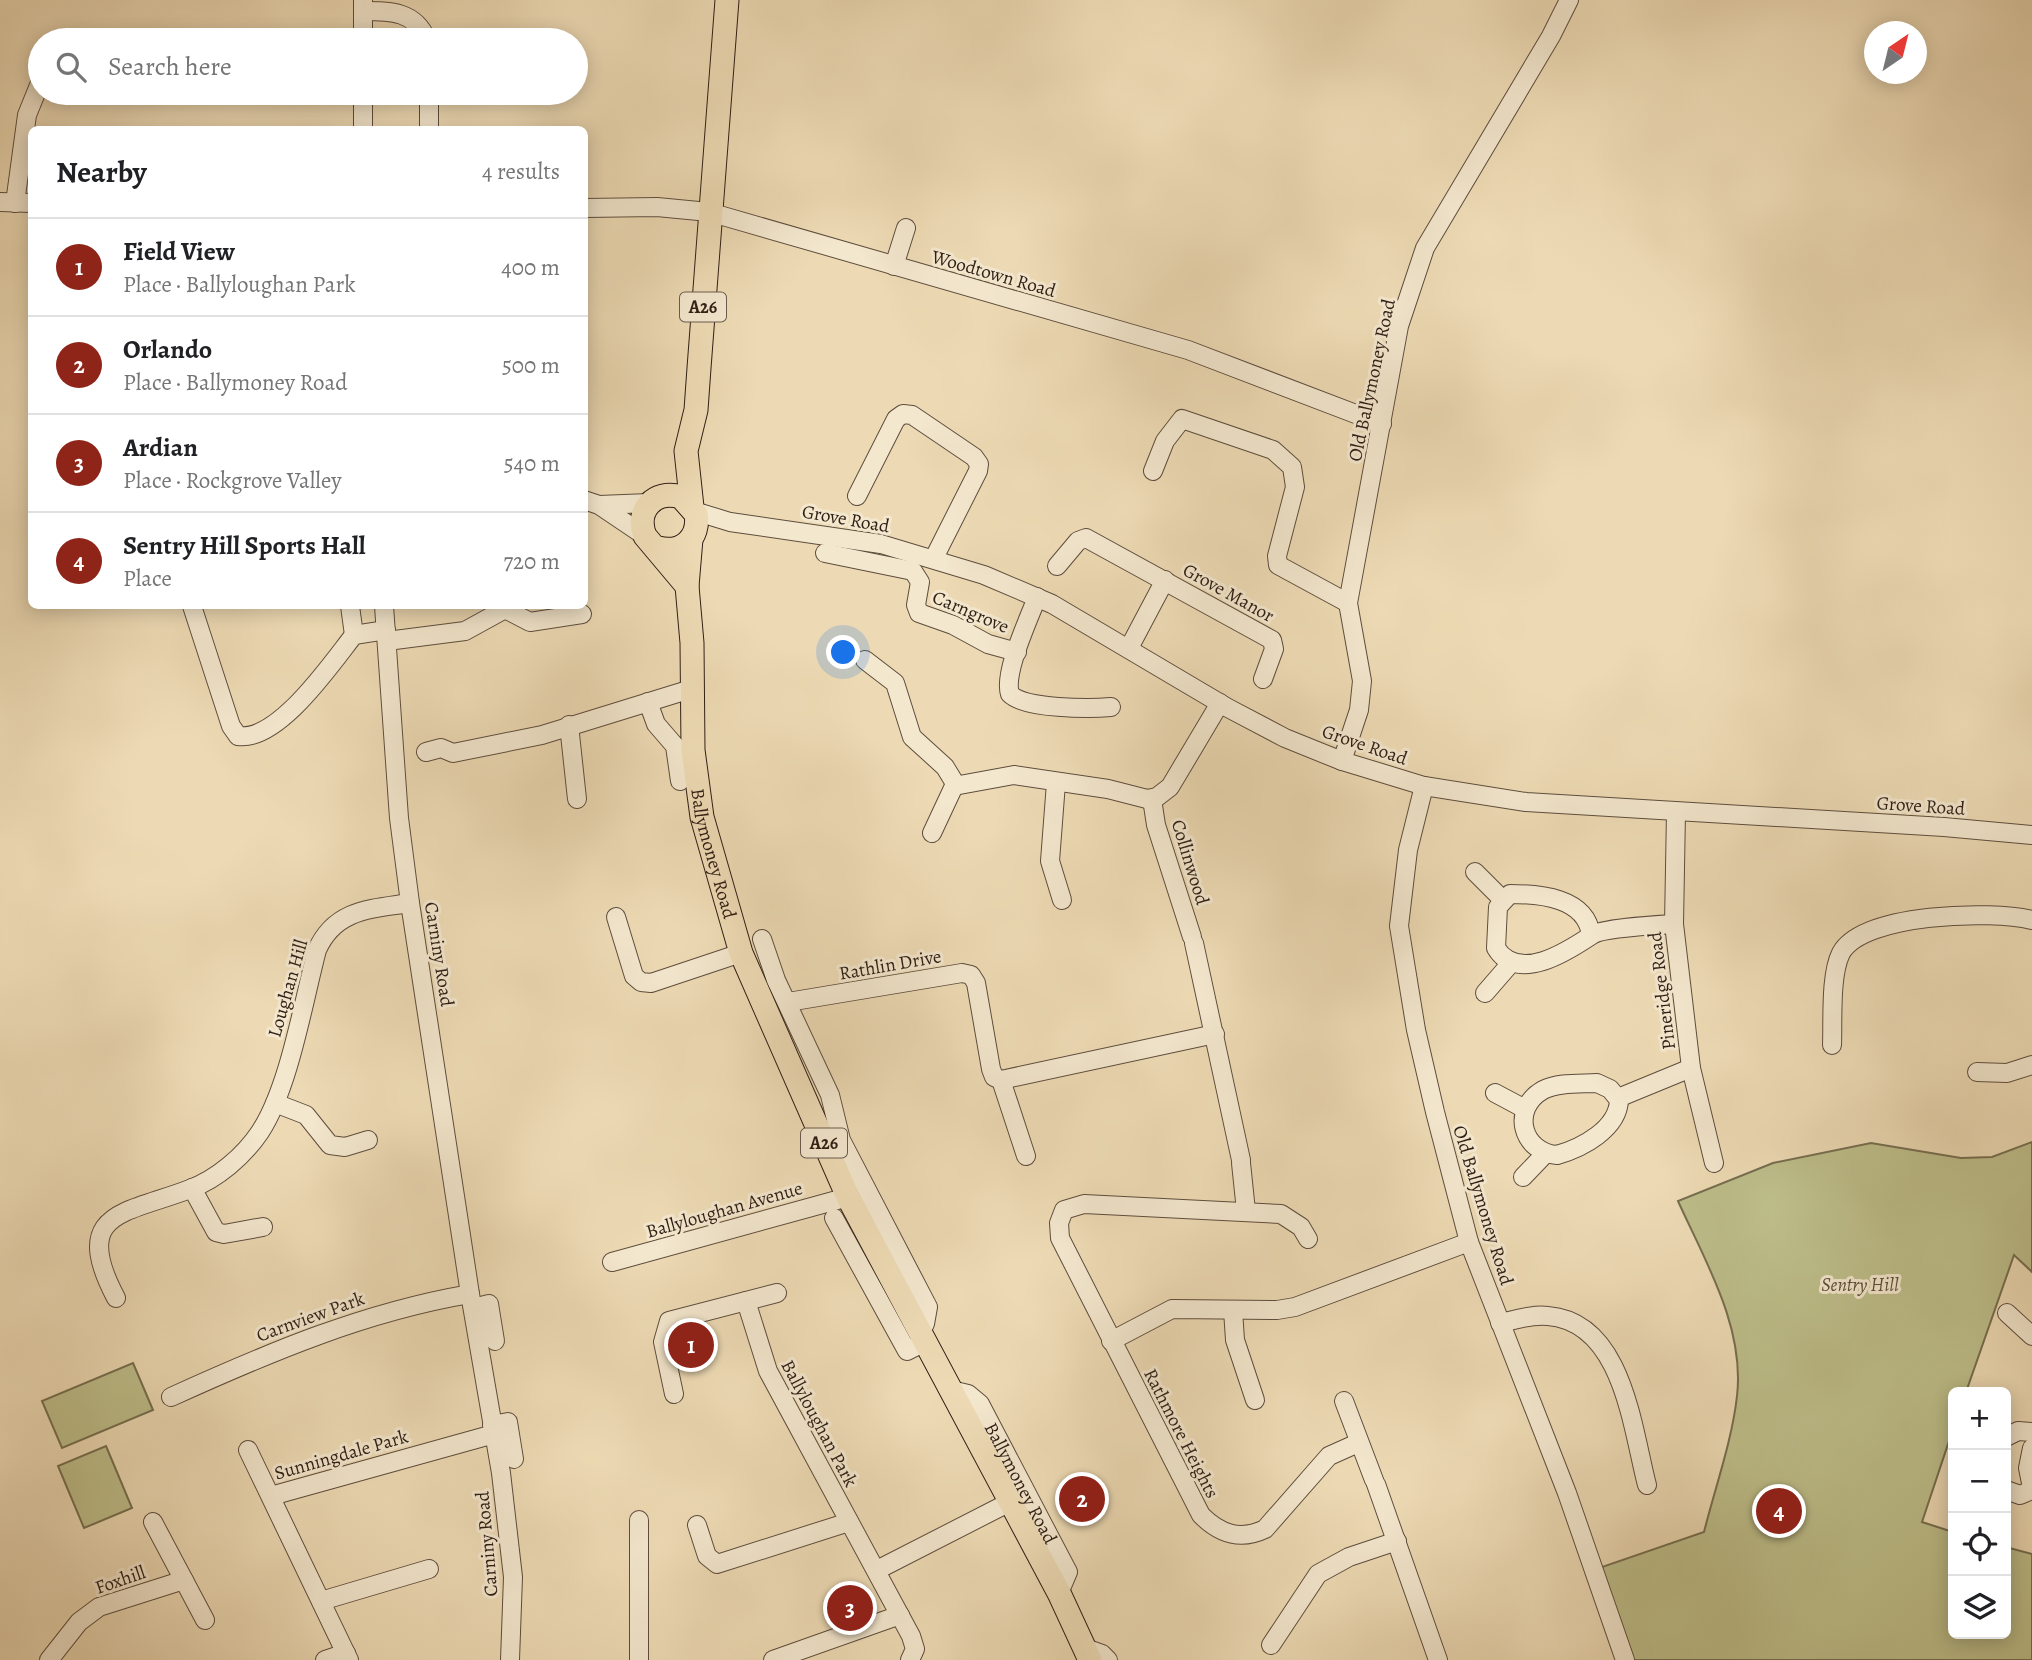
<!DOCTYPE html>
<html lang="en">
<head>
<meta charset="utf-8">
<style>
	:root { --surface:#fff; --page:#f6f6f6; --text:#202124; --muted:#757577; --line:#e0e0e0; --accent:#8f2418 }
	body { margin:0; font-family:Alegreya,serif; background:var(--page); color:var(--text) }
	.controls { position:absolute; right:21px; bottom:21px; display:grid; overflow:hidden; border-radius:10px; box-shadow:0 4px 18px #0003 }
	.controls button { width:63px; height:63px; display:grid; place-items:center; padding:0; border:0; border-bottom:2px solid var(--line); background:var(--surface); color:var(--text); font:35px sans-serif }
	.compass { position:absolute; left:1864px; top:21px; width:63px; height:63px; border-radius:50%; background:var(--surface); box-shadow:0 4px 18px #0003; rotate:35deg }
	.you { position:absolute; left:844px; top:653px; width:24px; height:24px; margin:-18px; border:5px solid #fff; border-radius:50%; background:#1a73e8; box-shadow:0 0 0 10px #1a73e833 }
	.badge { display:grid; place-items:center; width:46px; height:46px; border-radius:50%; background:var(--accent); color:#fff; font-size:23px; font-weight:700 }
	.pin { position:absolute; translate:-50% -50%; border:4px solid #fff; box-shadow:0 2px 7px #0006 }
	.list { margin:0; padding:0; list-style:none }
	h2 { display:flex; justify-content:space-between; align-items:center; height:91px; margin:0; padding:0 28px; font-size:30px }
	h2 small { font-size:23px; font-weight:400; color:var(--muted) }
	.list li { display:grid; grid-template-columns:46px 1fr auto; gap:21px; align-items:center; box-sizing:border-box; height:98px; padding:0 28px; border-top:2px solid var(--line) }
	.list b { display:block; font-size:26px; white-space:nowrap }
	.list p { margin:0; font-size:23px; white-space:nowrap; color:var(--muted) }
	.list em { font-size:23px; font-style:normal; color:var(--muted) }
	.icon { flex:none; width:38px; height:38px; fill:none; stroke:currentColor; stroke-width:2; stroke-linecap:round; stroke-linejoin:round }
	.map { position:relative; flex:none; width:2032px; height:1660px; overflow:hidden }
	.search { position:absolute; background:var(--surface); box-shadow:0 4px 18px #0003; left:28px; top:28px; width:560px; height:77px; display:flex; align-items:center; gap:18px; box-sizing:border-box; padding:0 24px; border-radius:38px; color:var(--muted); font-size:26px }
	.panel { position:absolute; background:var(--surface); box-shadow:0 4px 18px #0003; left:28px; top:126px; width:560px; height:483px; border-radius:10px }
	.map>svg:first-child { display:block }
	.green { fill:#bdbe8a; stroke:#766e50; stroke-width:2 }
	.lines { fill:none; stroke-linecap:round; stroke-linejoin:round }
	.minor-casing { stroke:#5e4d3d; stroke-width:20 }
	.major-casing { stroke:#2f1e15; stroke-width:25 }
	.minor { stroke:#f3e7ce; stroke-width:18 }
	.major { stroke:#eddab4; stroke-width:23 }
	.labels { text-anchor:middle; stroke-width:6; stroke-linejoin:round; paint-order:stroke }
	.shield { fill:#f3e7ce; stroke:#6a5a4c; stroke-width:2 }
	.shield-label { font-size:18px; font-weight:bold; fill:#2f1e15 }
	.street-label { font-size:19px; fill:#2f1e15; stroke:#f3e7ce }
	.park-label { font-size:19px; font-style:italic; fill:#5a4e38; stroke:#f3e7ce }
</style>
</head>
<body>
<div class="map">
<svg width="2032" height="1660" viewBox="0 0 2032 1660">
	<rect width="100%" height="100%" fill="#eddab4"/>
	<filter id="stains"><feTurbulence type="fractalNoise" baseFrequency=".00286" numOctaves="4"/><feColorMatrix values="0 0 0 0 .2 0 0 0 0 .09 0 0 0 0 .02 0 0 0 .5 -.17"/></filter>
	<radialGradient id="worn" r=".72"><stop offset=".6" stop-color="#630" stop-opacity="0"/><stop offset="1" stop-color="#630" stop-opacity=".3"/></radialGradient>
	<g class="green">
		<path d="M2032,1142V1272L2014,1255L1966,1392H1953V1429L1922,1522L1953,1532V1634H2006V1547L2032,1554V1660H1631L1599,1568L1704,1532C1715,1488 1732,1441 1737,1396C1745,1327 1705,1261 1678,1201L1773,1163L1871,1143L1961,1158L1992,1157Z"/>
		<path d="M133,1363L153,1410L62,1448L42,1401Z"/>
		<path d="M106,1446L132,1508L84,1528L58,1466Z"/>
	</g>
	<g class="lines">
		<g class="minor-casing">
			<g id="minor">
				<path d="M363,11C391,11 415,11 427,40"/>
				<path d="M363,40V0"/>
				<path d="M429,93V130"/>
				<path d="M363,130V93"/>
				<path d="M0,202L32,203"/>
				<path d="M15,203L27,115L40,83"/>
				<path d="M584,208L657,207L709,212L1188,350L1382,424"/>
				<path d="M894,266L906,228"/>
				<path d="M1153,471L1165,441L1182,419L1273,450L1292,467L1295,487L1277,556L1278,565L1348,603"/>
				<path d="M857,496L896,419L903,414L912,415L974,457L979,464L978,471L934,558"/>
				<path d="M584,500L599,505L645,536"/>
				<path d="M599,505L649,503"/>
				<path d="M694,511L730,522L881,544L984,575L1052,604L1228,708L1285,738L1342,761L1424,786L1526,802L1944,827L2032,835"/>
				<path d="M825,553L913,571L920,582L916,605L919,613L953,625L988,644L1017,652"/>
				<path d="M1057,566L1078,541L1086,538L1272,640L1274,649L1263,679"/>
				<path d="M1037,597C1029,619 1003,673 1010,694C1025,709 1090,709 1111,707"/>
				<path d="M192,606L231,726L238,736C278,742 331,664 354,635L386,630"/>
				<path d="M350,606L354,635"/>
				<path d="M384,606L399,818L410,903L470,1294L501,1473L513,1577L510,1660"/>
				<path d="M387,641L465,631L505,609L530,622L582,614"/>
				<path d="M1129,648L1165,580"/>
				<path d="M865,660L895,683L912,737L945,767L956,785"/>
				<path d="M648,702L656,724L675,746L680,781"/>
				<path d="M569,725L577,799"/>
				<path d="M426,752L441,748L453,753L542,735L691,689"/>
				<path d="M1342,761L1359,710L1362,681L1348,603L1399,326L1425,248L1551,36L1569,0"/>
				<path d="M1056,783L1050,861L1062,900"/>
				<path d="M1424,786L1408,850L1399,926L1416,1030L1435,1112L1469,1242L1567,1493L1625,1660"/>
				<path d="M1152,799L1156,825L1192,937"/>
				<path d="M1676,812L1674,924L1691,1068L1714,1163"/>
				<path d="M932,833L954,786L1014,775L1108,789L1147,799L1157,797L1170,787L1220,703"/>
				<path d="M1475,872L1502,899"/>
				<path d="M616,917L634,976L641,982L651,983L741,953"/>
				<path d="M1591,935C1586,897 1539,894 1510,894L1498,907L1496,948C1518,984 1568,951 1592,935C1602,928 1659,925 1674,924"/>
				<path d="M762,939L776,980L830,1095L841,1140L928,1307L925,1324L918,1329"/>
				<path d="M1194,943L1241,1160"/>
				<path d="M1485,993L1511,963"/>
				<path d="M788,1002L962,973L971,975L976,983L991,1069L994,1077L1001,1080L1026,1156"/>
				<path d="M1832,1045C1833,1020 1830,975 1841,953C1863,913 1992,910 2032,920"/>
				<path d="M1977,1072L2007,1073L2032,1065"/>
				<path d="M1001,1080L1215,1034"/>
				<path d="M1597,1083L1610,1089L1619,1100C1618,1129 1582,1148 1557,1155C1522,1152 1510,1109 1543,1090C1559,1082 1580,1084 1597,1083Z"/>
				<path d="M1495,1093L1525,1109"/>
				<path d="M1618,1098L1691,1068"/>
				<path d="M275,1103L306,1115L330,1145L345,1147L368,1140"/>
				<path d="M1241,1163L1246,1211"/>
				<path d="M1523,1177L1545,1154"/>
				<path d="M192,1188L216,1232L224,1234L263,1227"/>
				<path d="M834,1218L907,1351L925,1342"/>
				<path d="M1308,1239L1301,1227L1281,1214L1084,1204L1064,1210L1059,1223L1060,1238L1201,1515C1220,1534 1240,1541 1265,1529L1329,1456L1358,1443"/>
				<path d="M612,1262L848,1197"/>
				<path d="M116,1298C70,1211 125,1214 190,1189C217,1179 244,1156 260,1132C289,1088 303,1003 317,950C335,909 371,909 410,903"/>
				<path d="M746,1301L768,1371L911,1636L915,1649L910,1660"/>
				<path d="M473,1308L489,1304L495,1341"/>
				<path d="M1233,1310L1235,1340L1255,1400"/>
				<path d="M2007,1313L2032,1336"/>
				<path d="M1500,1323C1515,1320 1532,1314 1548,1316C1623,1322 1632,1428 1647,1485"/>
				<path d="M1111,1341L1172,1309L1277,1310L1295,1307L1469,1242"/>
				<path id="s1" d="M951,1390L968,1394L980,1404L1068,1572L1059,1593"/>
				<path d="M674,1394L663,1342L669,1321L777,1293"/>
				<path d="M171,1397C268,1353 364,1312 470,1294"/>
				<path d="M1344,1401L1374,1480"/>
				<path d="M492,1425L508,1422L514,1459"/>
				<path d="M2006,1437L2018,1431L2032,1432"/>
				<path d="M2032,1448L2028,1468L2032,1488"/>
				<path d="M248,1450L349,1660"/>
				<path d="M1376,1484L1438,1660"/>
				<path d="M2006,1490L2020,1495L2032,1490"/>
				<path d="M271,1496L494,1434"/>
				<path d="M639,1520V1660"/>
				<path d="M153,1522L205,1620"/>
				<path d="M697,1525L707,1556L717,1564L849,1522"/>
				<path d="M877,1570L1010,1502"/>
				<path d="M321,1601L429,1569"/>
				<path d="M1271,1645L1318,1574L1349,1557L1397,1541"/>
				<path d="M1085,1648L1102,1654L1108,1660"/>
				<path d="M49,1660L79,1622L99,1607L184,1580"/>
				<path d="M325,1660L346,1653"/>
				<path d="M773,1660L900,1615"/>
			</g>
		</g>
		<g class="major-casing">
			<g id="major">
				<path d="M692,507L686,451L696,410L699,368L727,0"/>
				<path id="s2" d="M691,539L687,586L692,643L693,750L702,817L741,953L848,1197L1059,1593L1090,1660"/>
				<path d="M658,548C682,554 700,538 696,514L681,497C654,489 635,511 645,536L687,586"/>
			</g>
		</g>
		<use href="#minor" class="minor"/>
		<use href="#major" class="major"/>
	</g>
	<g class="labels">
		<g class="shield">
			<rect x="680" y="292.5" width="46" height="29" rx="5"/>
			<rect x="801" y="1128.5" width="46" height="29" rx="5"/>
		</g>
		<g class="shield-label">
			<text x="703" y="313">A26</text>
			<text x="824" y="1149">A26</text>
		</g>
		<g class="street-label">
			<text transform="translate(994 273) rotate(16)" y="7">Woodtown Road</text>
			<text transform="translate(1371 380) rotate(-78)" y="7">Old Ballymoney Road</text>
			<text transform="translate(846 518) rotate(10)" y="7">Grove Road</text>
			<text transform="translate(1229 592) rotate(29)" y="7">Grove Manor</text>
			<text transform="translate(971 611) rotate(23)" y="7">Carngrove</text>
			<text transform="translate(1365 744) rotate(19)" y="7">Grove Road</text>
			<text transform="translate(1921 805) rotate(4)" y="7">Grove Road</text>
			<text dy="7" stroke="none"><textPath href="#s2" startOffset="317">Ballymoney Road</textPath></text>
			<text transform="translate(1191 862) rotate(73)" y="7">Collinwood</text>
			<text transform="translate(440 954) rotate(81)" y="7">Carniny Road</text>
			<text transform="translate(890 964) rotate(-10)" y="7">Rathlin Drive</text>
			<text transform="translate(287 988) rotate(-74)" y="7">Loughan Hill</text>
			<text transform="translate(1661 991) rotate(-97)" y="7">Pineridge Road</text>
			<text transform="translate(1484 1205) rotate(73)" y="7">Old Ballymoney Road</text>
			<text transform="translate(724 1209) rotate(-16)" y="7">Ballyloughan Avenue</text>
			<text transform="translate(310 1316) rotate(-20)" y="7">Carnview Park</text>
			<text transform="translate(820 1423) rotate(62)" y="7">Ballyloughan Park</text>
			<text transform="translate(1182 1433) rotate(63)" y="7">Rathmore Heights</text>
			<text transform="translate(341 1454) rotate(-16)" y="7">Sunningdale Park</text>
			<text dy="7" stroke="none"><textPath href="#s1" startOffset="122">Ballymoney Road</textPath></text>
			<text transform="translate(486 1544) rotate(-95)" y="7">Carniny Road</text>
			<text transform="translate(120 1579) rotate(-19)" y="7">Foxhill</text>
		</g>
		<g class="park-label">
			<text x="1860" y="1291">Sentry Hill</text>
		</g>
	</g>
	<rect width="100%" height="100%" filter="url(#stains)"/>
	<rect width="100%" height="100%" fill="url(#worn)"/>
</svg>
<div class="controls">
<button>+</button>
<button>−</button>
<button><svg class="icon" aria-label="locate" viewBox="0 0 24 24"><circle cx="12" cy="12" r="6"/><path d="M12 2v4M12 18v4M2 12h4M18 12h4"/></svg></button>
<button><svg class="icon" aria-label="layers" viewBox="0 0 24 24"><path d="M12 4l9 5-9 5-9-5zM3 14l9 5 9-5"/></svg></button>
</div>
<svg class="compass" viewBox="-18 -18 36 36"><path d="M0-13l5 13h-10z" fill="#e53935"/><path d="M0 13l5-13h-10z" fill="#757577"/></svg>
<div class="you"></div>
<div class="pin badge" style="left:691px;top:1345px">1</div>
<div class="pin badge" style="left:1082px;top:1499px">2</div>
<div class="pin badge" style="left:850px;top:1608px">3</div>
<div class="pin badge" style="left:1779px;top:1511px">4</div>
<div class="search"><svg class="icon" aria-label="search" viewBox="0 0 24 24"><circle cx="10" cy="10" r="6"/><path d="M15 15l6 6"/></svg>Search here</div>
<section class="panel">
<h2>Nearby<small>4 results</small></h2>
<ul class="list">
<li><span class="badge">1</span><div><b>Field View</b><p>Place · Ballyloughan Park</p></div><em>400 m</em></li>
<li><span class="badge">2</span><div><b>Orlando</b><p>Place · Ballymoney Road</p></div><em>500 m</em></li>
<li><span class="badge">3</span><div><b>Ardian</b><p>Place · Rockgrove Valley</p></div><em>540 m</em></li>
<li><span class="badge">4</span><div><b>Sentry Hill Sports Hall</b><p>Place</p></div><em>720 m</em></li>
</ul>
</section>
</div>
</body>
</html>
